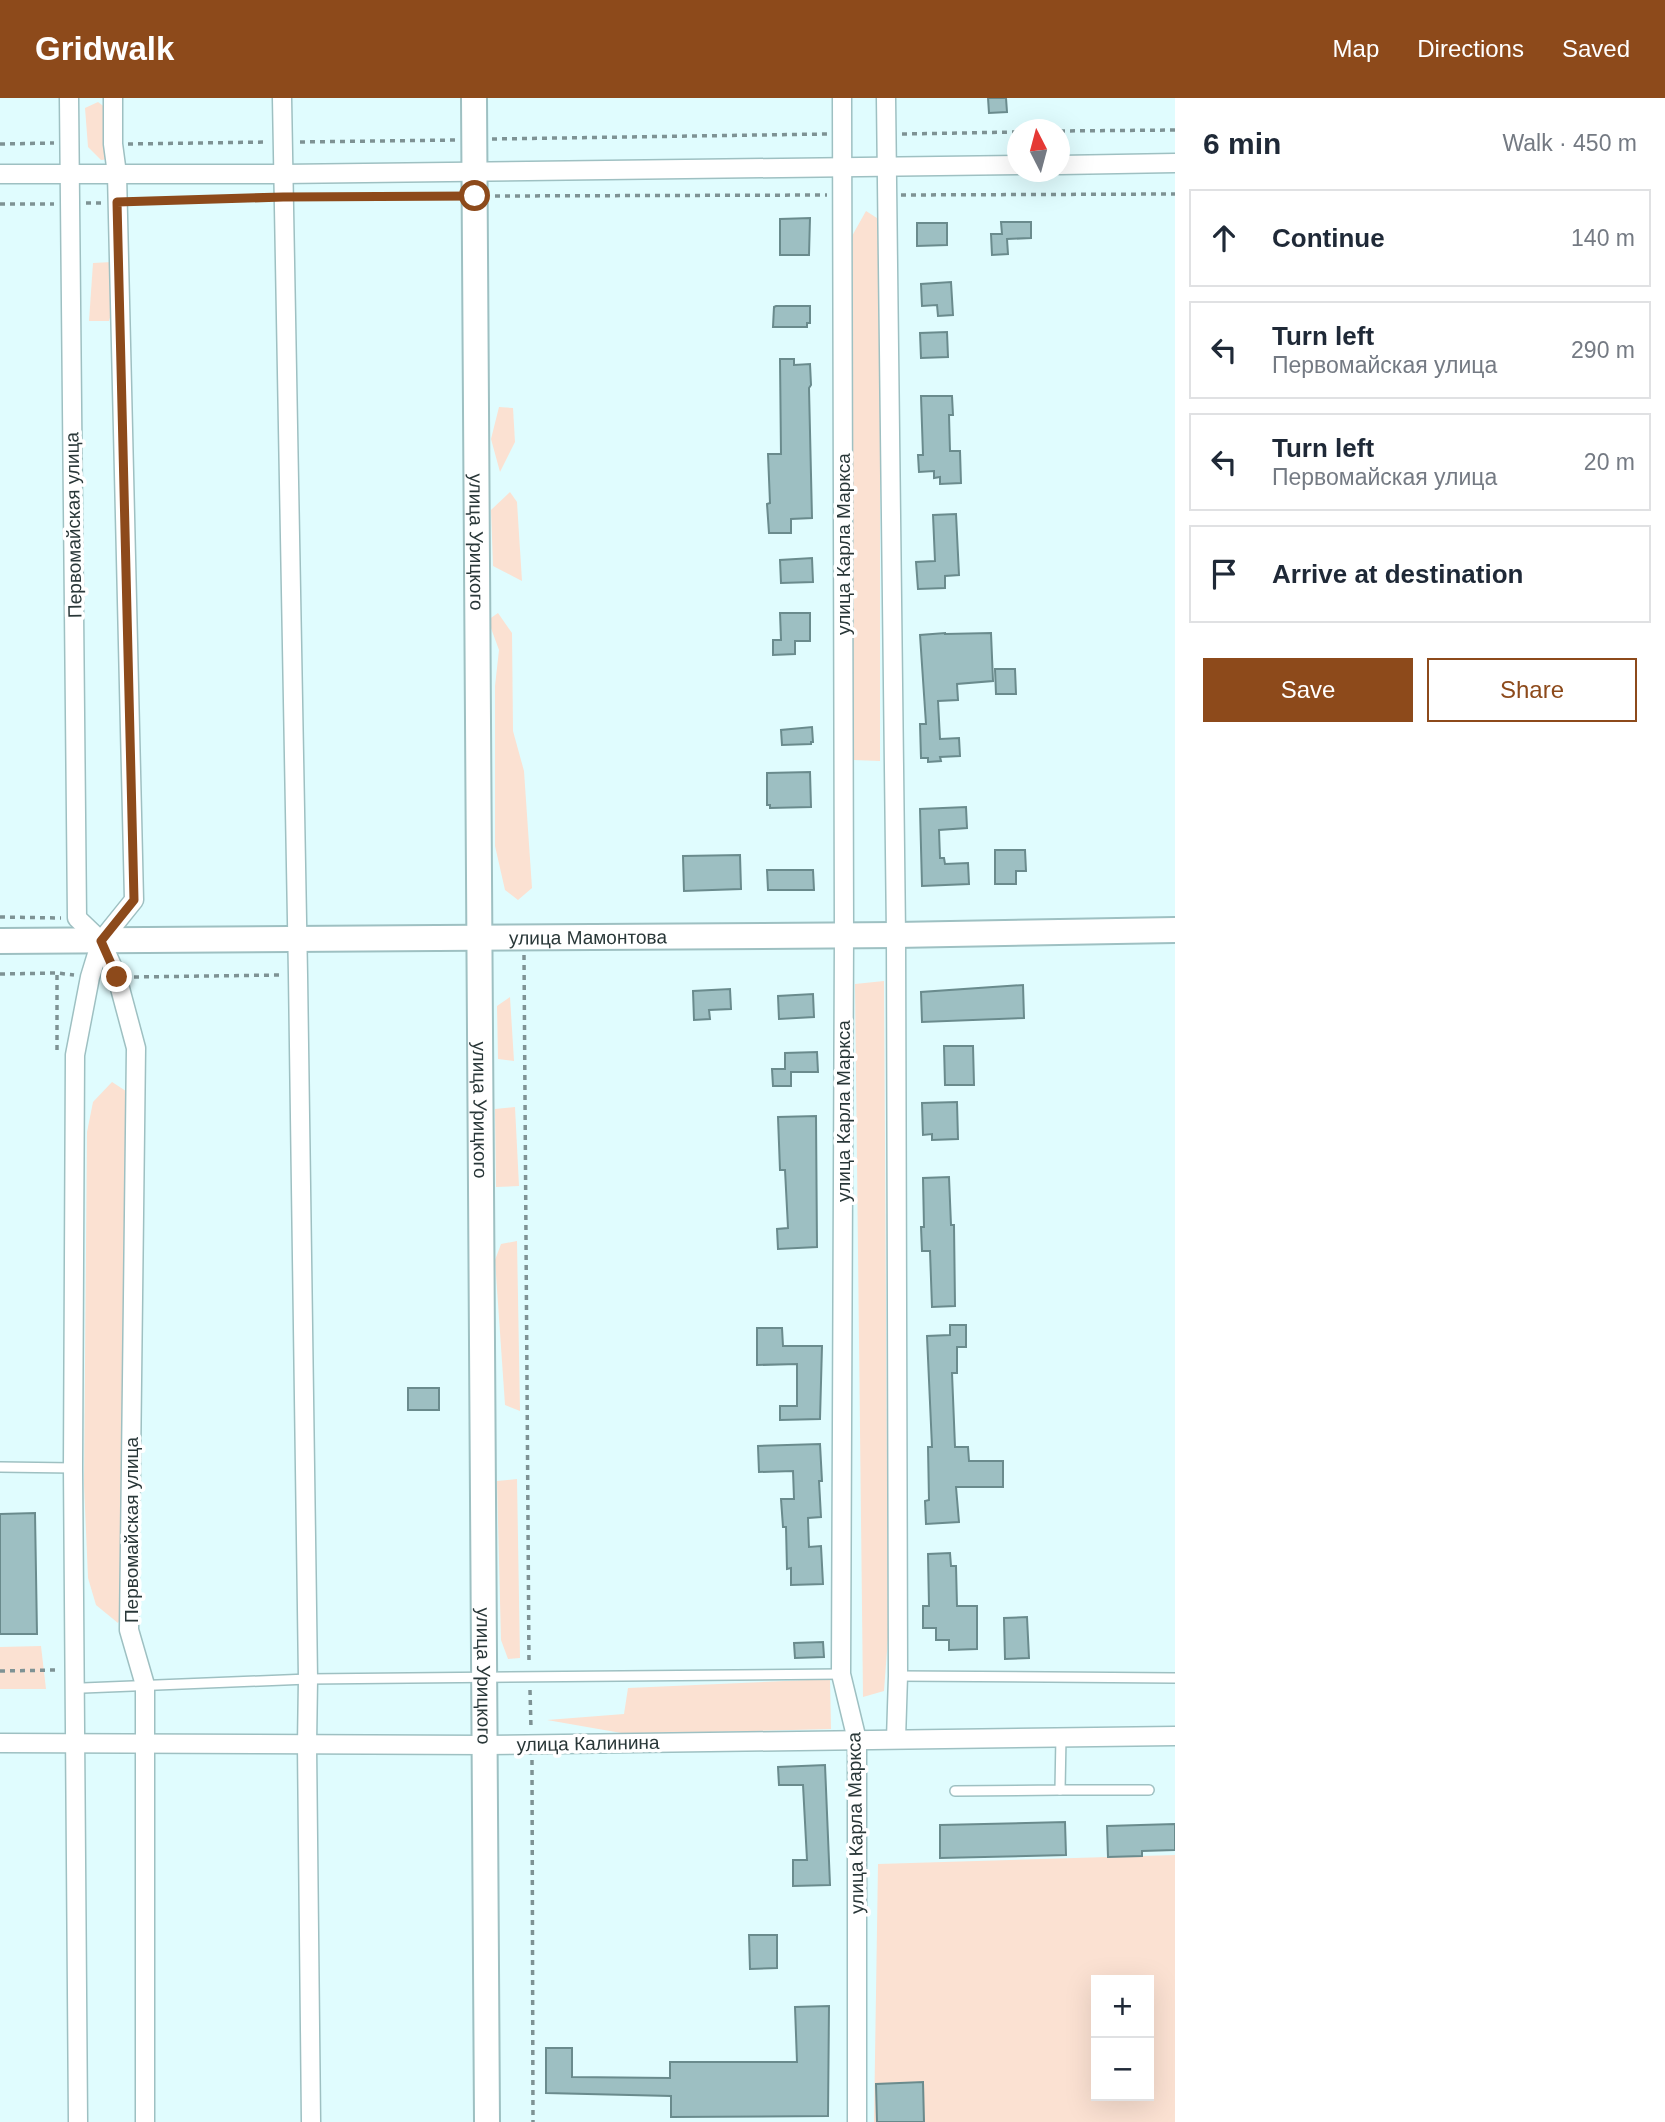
<!DOCTYPE html>
<html lang="en">
<head>
<meta charset="utf-8">
<style>
	:root { --surface:#fff; --page:#f2f2f3; --text:#1f2937; --muted:#747a83; --line:#e0e1e3; --accent:#8d4a1b }
	body { margin:0; font-family:Helvetica,sans-serif; background:var(--page); color:var(--text) }
	.controls { position:absolute; right:21px; bottom:21px; display:grid; overflow:hidden; border-radius:0px; box-shadow:0 7px 28px #0002 }
	.controls button { width:63px; height:63px; display:grid; place-items:center; padding:0; border:0; border-bottom:2px solid var(--line); background:var(--surface); color:var(--text); font:35px sans-serif }
	.compass { position:absolute; left:1007px; top:21px; width:63px; height:63px; border-radius:50%; background:var(--surface); box-shadow:0 7px 28px #0002; rotate:354deg }
	.stop { position:absolute; width:21px; height:21px; margin:-16px; border:5px solid #8d4a1b; border-radius:50%; background:#fff }
	.stop.end { background:#8d4a1b; border-color:#fff; box-shadow:0 2px 7px #0008 }
	.list { margin:0; padding:0; list-style:none }
	h2 { display:flex; justify-content:space-between; align-items:center; height:91px; margin:0; padding:0 28px; font-size:30px }
	h2 small { font-size:23px; font-weight:400; color:var(--muted) }
	.list li { display:grid; grid-template-columns:46px 1fr auto; gap:21px; align-items:center; box-sizing:border-box; height:98px; margin:0 14px 14px; padding:0 14px; border:2px solid var(--line); border-radius:0px }
	.list b { display:block; font-size:26px; white-space:nowrap }
	.list p { margin:0; font-size:23px; white-space:nowrap; color:var(--muted) }
	.list em { font-size:23px; font-style:normal; color:var(--muted) }
	.actions { display:flex; gap:14px; padding:21px 28px }
	.actions a { flex:1; padding:16px 0; border:2px solid var(--accent); border-radius:0px; text-align:center; font-size:24px; color:var(--accent) }
	.actions .main { background:var(--accent); color:#fff }
	.icon { flex:none; width:38px; height:38px; fill:none; stroke:currentColor; stroke-width:2; stroke-linecap:round; stroke-linejoin:round }
	.map { position:relative; flex:none; width:1175px; height:2024px; overflow:hidden }
	header { display:flex; align-items:center; gap:42px; box-sizing:border-box; height:98px; padding:0 35px; background:var(--accent); color:#fff }
	header strong { font-size:33px }
	nav { display:flex; gap:38px; margin-inline-start:auto; font-size:24px }
	main { display:flex }
	aside { flex:1; background:var(--surface) }
	.map>svg:first-child { display:block }
	.green { fill:#fbe1d2; fill-rule:evenodd }
	.building { fill:#9dbfc2; stroke:#6a8b8d; stroke-width:2 }
	.lines { fill:none; stroke-linecap:round; stroke-linejoin:round }
	.lane-casing { stroke:#9ec0c2; stroke-width:12 }
	.street-casing { stroke:#9ec0c2; stroke-width:21 }
	.secondary-casing { stroke:#9ec0c2; stroke-width:28 }
	.path { stroke:#7e9294; stroke-width:3.5; stroke-dasharray:5 5; stroke-linecap:butt }
	.lane { stroke:#fff; stroke-width:9 }
	.street { stroke:#fff; stroke-width:18 }
	.secondary { stroke:#fff; stroke-width:24 }
	.route { stroke:#8d4a1b; stroke-width:9 }
	.labels { text-anchor:middle; stroke-width:7; stroke-linejoin:round; paint-order:stroke }
	.street-label { font-size:19px; fill:#293738; stroke:#fff }
</style>
</head>
<body>
<header>
<strong>Gridwalk</strong>
<nav><a>Map</a><a>Directions</a><a>Saved</a></nav>
</header>
<main>
<div class="map">
<svg width="1175" height="2024" viewBox="0 0 1175 2024">
	<rect width="100%" height="100%" fill="#e0fcfe"/>
	<g class="green">
		<path d="M98,4L114,16L123,43L117,60L101,62L88,49L85,10Z"/>
		<path d="M866,113L880,122V663L853,662V621L846,455L853,364L852,138Z"/>
		<path d="M112,164L118,191L109,223H89L93,165Z"/>
		<path d="M499,309L513,310L515,344L500,374L491,341Z"/>
		<path d="M510,394L517,404L522,483L493,468L491,412Z"/>
		<path d="M498,515L512,535L513,633L524,673L532,790L518,802L505,792L495,748V588L499,552L488,522Z"/>
		<path d="M884,883L888,1540L884,1593L863,1599L855,886Z"/>
		<path d="M510,899L514,963L498,961L497,908Z"/>
		<path d="M112,984L129,995V1504L118,1525L96,1507L88,1480L84,1386L87,1034L93,1004Z"/>
		<path d="M515,1009L519,1088L496,1089L495,1011Z"/>
		<path d="M517,1143L520,1313L505,1307L495,1162L501,1146Z"/>
		<path d="M517,1381L520,1560L508,1561L501,1542L497,1383Z"/>
		<path d="M41,1548L46,1591H0V1549Z"/>
		<path d="M830,1581L831,1631L627,1636L547,1622L624,1616L628,1590Z"/>
		<path d="M1175,1757V2024H874L878,1766ZM1096,1882H1149V1998H1096Z"/>
	</g>
	<g class="building">
		<path d="M988,0H1006L1007,14L989,15Z"/>
		<path d="M810,120L809,157H780V121Z"/>
		<path d="M1001,124H1031V140L1007,141L1008,156L992,157L991,136H1002Z"/>
		<path d="M917,125H947V147L917,148Z"/>
		<path d="M951,184L953,217L938,218L937,207L922,208L921,186Z"/>
		<path d="M776,208H810V225H807V229H773L774,209Z"/>
		<path d="M947,234L948,259L921,260L920,235Z"/>
		<path d="M780,261H794V267L810,266L811,287L809,290L812,420L791,421V435H769L767,406L770,405L768,356H781Z"/>
		<path d="M921,298H952L953,317H949L950,353H960L961,385L940,386V379L934,380V373L919,374L918,357H923Z"/>
		<path d="M956,416L959,477L945,478V490L918,491L916,464L935,463L933,417Z"/>
		<path d="M812,460L813,484L781,485L780,462Z"/>
		<path d="M780,515H810V543H795V556L773,557V542H781Z"/>
		<path d="M945,535V536L991,535L993,583L957,586L958,602L938,603L940,641L959,640L960,658L940,659L941,663L928,664V660H921L920,626H926L920,537Z"/>
		<path d="M995,571H1015L1016,596H996Z"/>
		<path d="M812,629L813,644H811V646L782,647L781,632Z"/>
		<path d="M810,674L811,709L770,710V707H767V675Z"/>
		<path d="M966,709L967,730L939,732L940,760H944L945,766L968,765L969,786L922,788L920,711Z"/>
		<path d="M995,752H1025L1026,773H1016V786H995Z"/>
		<path d="M740,757L741,791L684,793L683,758Z"/>
		<path d="M767,772H813L814,792H768Z"/>
		<path d="M1023,887L1024,920L922,924L921,894Z"/>
		<path d="M730,891L731,911L709,912L710,921L694,922L693,893Z"/>
		<path d="M813,896L814,919L779,921L778,898Z"/>
		<path d="M944,948H973L974,987H945Z"/>
		<path d="M817,954L818,974H791V988H773L772,971H785V955Z"/>
		<path d="M957,1004L958,1041L932,1042V1036L923,1037L922,1005Z"/>
		<path d="M816,1018L817,1149L778,1151L777,1131L788,1130L785,1072H780L778,1019Z"/>
		<path d="M949,1079L951,1127H954L955,1208L932,1209L930,1153H922L921,1129H924L923,1080Z"/>
		<path d="M950,1227H966V1249H957V1275H952L955,1349H968L969,1363H1003V1389H956L959,1424L926,1426L925,1403L929,1402L928,1349H932L927,1238L950,1237Z"/>
		<path d="M757,1230H782L783,1248H822L820,1321L780,1322V1308H797V1266L757,1267Z"/>
		<rect x="408" y="1290" width="31" height="22"/>
		<path d="M820,1346L822,1383H819L821,1419L808,1420L809,1449L821,1448L823,1486L791,1487V1470L787,1471L786,1429H783L781,1401H794L793,1373L759,1374L758,1348Z"/>
		<path d="M35,1415L37,1536H0V1416Z"/>
		<path d="M950,1455L951,1468H956L957,1508H977V1551L949,1552V1542H936V1530H923V1508H929L928,1456Z"/>
		<path d="M1027,1519L1029,1560L1005,1561L1004,1520Z"/>
		<path d="M823,1544L824,1559L795,1560L794,1545Z"/>
		<path d="M825,1667L830,1787L793,1788V1762H807L803,1687H779L778,1669Z"/>
		<path d="M1065,1724L1066,1757L940,1760V1727Z"/>
		<path d="M1175,1726V1752L1142,1753V1758L1108,1759L1107,1728Z"/>
		<path d="M749,1837H777V1870L750,1871Z"/>
		<path d="M829,1908L828,2018L671,2019V1998L546,1995V1950H572V1979L670,1980V1964H797L795,1909Z"/>
		<path d="M923,1984L924,2024H877L876,1986Z"/>
	</g>
	<g class="lines">
		<g class="lane-casing">
			<g id="lane">
				<path d="M0,1369L73,1370"/>
				<path d="M898,1578L1175,1580"/>
				<path d="M83,1590L308,1581L841,1576"/>
				<path d="M1060,1692H1149"/>
				<path d="M955,1693L1060,1692L1061,1639"/>
			</g>
		</g>
		<g class="street-casing">
			<g id="street">
				<path d="M69,0L77,820L101,843L117,879L136,950L129,1532L145,1587V2024"/>
				<path d="M282,0L298,877L308,1581L307,1647L311,2024"/>
				<path d="M842,0L844,837L841,1576L857,1642V2024"/>
				<path d="M886,0L896,837L898,1578L896,1641"/>
				<path d="M1060,67L1175,65"/>
				<path d="M0,76H282L1018,67"/>
				<path d="M0,1645L485,1647L1175,1638"/>
				<path d="M78,2024L73,1370L75,957L90,879L101,843L134,802L117,76L113,46V0"/>
			</g>
		</g>
		<g class="secondary-casing">
			<g id="secondary">
				<path id="s1" d="M474,0L487,2024"/>
				<path id="s2" d="M0,843L896,837L1175,832"/>
			</g>
		</g>
		<g class="path">
			<path d="M1060,33L1175,32"/>
			<path d="M902,36L1018,34"/>
			<path d="M492,41L827,36"/>
			<path d="M300,44L456,42"/>
			<path d="M0,46L54,45"/>
			<path d="M128,46L267,44"/>
			<path d="M901,97L1175,96"/>
			<path d="M495,98L827,97"/>
			<path d="M299,99L456,98"/>
			<path d="M135,104L267,100"/>
			<path d="M86,105H103"/>
			<path d="M0,106H54"/>
			<path d="M0,819L61,820"/>
			<path d="M524,857L529,1567"/>
			<path d="M0,876L57,875"/>
			<path d="M134,879L281,877"/>
			<path d="M57,952V875L74,877"/>
			<path d="M0,1573L57,1572"/>
			<path d="M530,1592L531,1630"/>
			<path d="M532,1662L533,2024"/>
		</g>
		<use href="#lane" class="lane"/>
		<use href="#street" class="street"/>
		<use href="#secondary" class="secondary"/>
	</g>
	<g class="lines">
		<path class="route" d="M117,879L101,843L134,802L117,104L283,99L475,98"/>
	</g>
	<g class="labels">
		<g class="street-label">
			<text transform="translate(73 427) rotate(-91)" y="7">Первомайская улица</text>
			<text dy="7" stroke="none"><textPath href="#s1" startOffset="444">улица Урицкого</textPath></text>
			<text transform="translate(843 446) rotate(-90)" y="7">улица Карла Маркса</text>
			<text dy="7" stroke="none"><textPath href="#s2" startOffset="588">улица Мамонтова</textPath></text>
			<text dy="7" stroke="none"><textPath href="#s1" startOffset="1012">улица Урицкого</textPath></text>
			<text transform="translate(843 1013) rotate(-90)" y="7">улица Карла Маркса</text>
			<text transform="translate(131 1432) rotate(-90)" y="7">Первомайская улица</text>
			<text dy="7" stroke="none"><textPath href="#s1" startOffset="1578">улица Урицкого</textPath></text>
			<text transform="translate(588 1645) rotate(-1)" y="7">улица Калинина</text>
			<text transform="translate(855 1725) rotate(-91)" y="7">улица Карла Маркса</text>
		</g>
	</g>
</svg>
<div class="controls">
<button>+</button>
<button>−</button>
</div>
<svg class="compass" viewBox="-18 -18 36 36"><path d="M0-13l5 13h-10z" fill="#e53935"/><path d="M0 13l5-13h-10z" fill="#747a83"/></svg>
<div class="stop" style="left:475px;top:98px"></div>
<div class="stop end" style="left:117px;top:879px"></div>
</div>
<aside>
<h2>6 min<small>Walk · 450 m</small></h2>
<ul class="list">
<li><svg class="icon" aria-label="ahead" viewBox="0 0 24 24"><path d="M12 20V5M6 11l6-6 6 6"/></svg><div><b>Continue</b></div><em>140 m</em></li>
<li><svg class="icon" aria-label="left" viewBox="0 0 24 24"><path d="M17 20v-9H6M10 6l-5 5 5 5"/></svg><div><b>Turn left</b><p>Первомайская улица</p></div><em>290 m</em></li>
<li><svg class="icon" aria-label="left" viewBox="0 0 24 24"><path d="M17 20v-9H6M10 6l-5 5 5 5"/></svg><div><b>Turn left</b><p>Первомайская улица</p></div><em>20 m</em></li>
<li><svg class="icon" aria-label="arrive" viewBox="0 0 24 24"><path d="M6 21V4h12l-3 4 3 4H6"/></svg><div><b>Arrive at destination</b></div></li>
</ul>
<div class="actions"><a class="main">Save</a><a>Share</a></div>
</aside>
</main>
</body>
</html>
